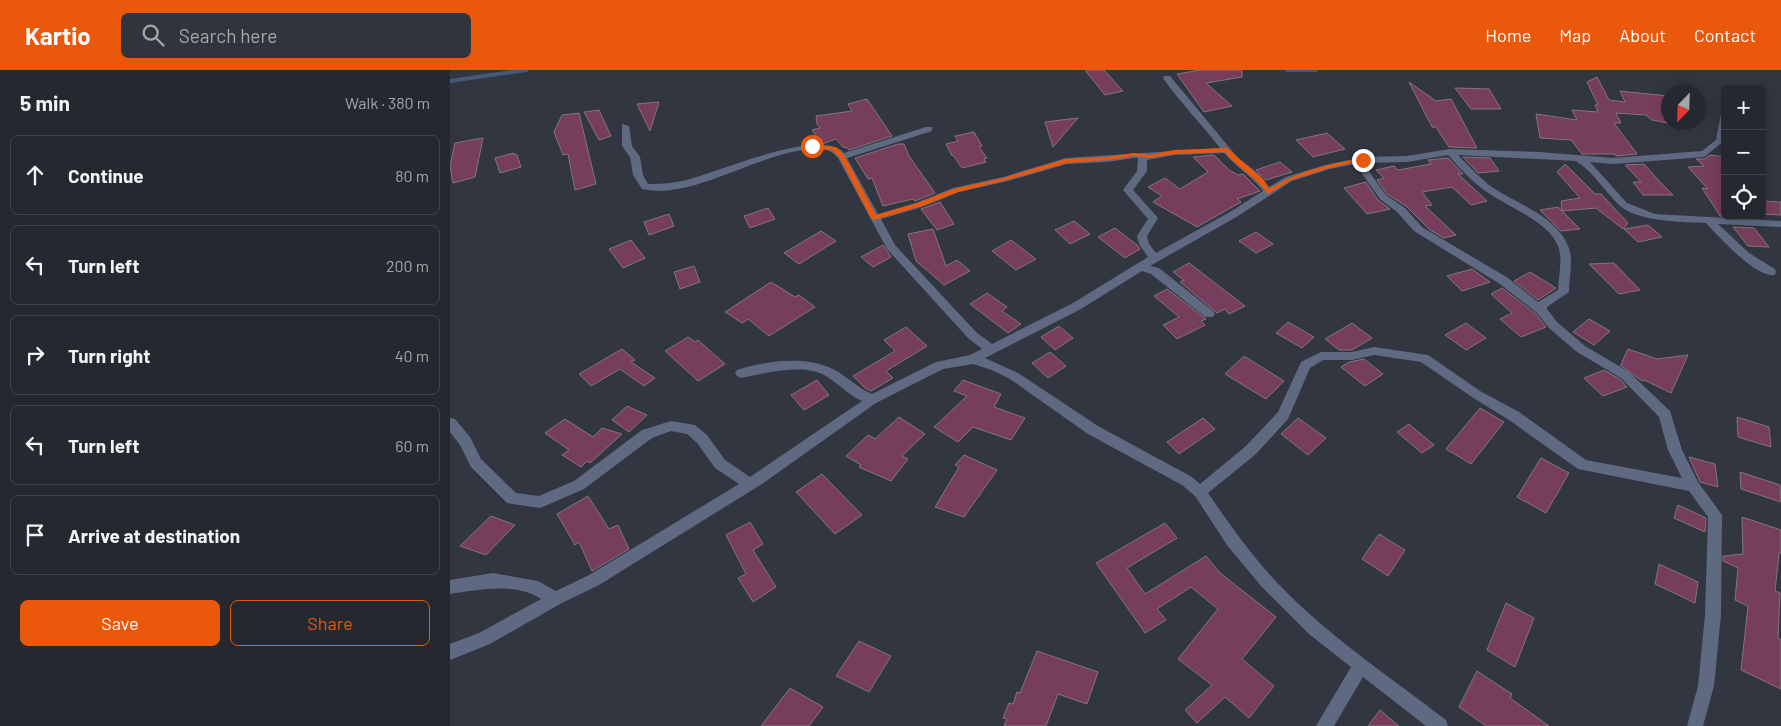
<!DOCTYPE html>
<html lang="en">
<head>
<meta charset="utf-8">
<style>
	:root { --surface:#262830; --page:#32343c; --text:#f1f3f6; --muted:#a4a6ab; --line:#42444c; --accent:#ea580c }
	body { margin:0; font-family:Barlow,sans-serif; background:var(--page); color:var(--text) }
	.controls { position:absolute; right:15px; top:15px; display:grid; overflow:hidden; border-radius:8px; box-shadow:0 2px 12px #0003 }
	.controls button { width:45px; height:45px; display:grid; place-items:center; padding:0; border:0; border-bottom:1px solid var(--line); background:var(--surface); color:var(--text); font:25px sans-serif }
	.compass { position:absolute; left:1211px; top:15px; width:45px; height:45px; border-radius:50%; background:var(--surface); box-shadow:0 2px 12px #0003; rotate:203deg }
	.stop { position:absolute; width:15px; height:15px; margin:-11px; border:4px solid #ea580c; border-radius:50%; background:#fff }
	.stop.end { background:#ea580c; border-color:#fff; box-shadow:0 1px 5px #0008 }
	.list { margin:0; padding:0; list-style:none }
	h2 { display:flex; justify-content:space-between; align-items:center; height:65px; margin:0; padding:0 20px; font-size:21px }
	h2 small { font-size:16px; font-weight:400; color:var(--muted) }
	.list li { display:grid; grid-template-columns:32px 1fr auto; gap:15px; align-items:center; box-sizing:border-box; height:80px; margin:0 10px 10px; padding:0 10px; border:1px solid var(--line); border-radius:8px }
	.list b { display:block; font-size:19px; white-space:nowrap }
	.list em { font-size:16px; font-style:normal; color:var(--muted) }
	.actions { display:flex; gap:10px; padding:15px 20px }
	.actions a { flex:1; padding:11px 0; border:1px solid var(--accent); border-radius:8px; text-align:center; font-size:18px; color:var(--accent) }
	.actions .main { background:var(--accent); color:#fff }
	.icon { flex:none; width:28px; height:28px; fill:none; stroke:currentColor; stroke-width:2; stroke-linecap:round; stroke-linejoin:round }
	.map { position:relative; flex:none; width:1331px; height:656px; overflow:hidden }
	header { display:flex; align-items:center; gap:30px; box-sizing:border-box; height:70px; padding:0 25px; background:var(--accent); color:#fff }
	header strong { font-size:24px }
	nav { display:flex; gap:28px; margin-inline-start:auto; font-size:18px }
	.search { width:350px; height:45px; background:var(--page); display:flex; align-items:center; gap:12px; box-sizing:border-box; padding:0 18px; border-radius:8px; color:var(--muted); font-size:19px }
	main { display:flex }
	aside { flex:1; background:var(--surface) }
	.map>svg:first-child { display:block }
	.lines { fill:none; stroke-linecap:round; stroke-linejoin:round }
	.stream { stroke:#46587a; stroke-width:4 }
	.building { fill:#773d5d; stroke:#82767b }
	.minor { fill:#5f6982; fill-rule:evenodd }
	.route { fill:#ea580c }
</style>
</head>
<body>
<header>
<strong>Kartio</strong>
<div class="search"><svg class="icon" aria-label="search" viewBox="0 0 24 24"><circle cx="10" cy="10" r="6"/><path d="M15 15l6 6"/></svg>Search here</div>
<nav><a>Home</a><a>Map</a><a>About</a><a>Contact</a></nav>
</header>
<main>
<aside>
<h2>5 min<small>Walk · 380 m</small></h2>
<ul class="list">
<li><svg class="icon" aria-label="ahead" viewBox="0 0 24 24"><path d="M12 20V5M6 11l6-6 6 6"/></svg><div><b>Continue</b></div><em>80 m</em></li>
<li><svg class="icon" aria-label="left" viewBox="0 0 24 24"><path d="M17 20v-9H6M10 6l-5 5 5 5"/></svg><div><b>Turn left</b></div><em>200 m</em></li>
<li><svg class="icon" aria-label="right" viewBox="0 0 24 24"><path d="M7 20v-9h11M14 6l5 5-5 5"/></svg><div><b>Turn right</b></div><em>40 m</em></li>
<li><svg class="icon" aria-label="left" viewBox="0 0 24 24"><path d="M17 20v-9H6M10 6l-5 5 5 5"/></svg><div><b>Turn left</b></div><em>60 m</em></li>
<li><svg class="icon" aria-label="arrive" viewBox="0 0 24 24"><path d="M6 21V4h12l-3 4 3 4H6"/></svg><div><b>Arrive at destination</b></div></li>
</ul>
<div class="actions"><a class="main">Save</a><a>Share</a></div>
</aside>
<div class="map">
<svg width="1331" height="656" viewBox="0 0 1331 656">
	<rect width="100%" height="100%" fill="#323640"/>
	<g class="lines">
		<g class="stream">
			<path d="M837,0H866"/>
			<path d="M0,11L76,0"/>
		</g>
	</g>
	<g class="building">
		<path d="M635,0H654L673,21L655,25Z"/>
		<path d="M750,0H792V7L756,13L782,36L754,42L727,4Z"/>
		<path d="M1147,7L1159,30L1175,32L1170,21L1218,26V53L1202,50L1196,45L1166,43L1171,53H1164L1187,84L1166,86L1165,84H1132L1121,70L1090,68L1086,44L1127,50L1122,40L1148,42L1145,35H1148L1137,12Z"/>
		<path d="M959,12L986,31L1001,29L1027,78L999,77L986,57H982Z"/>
		<path d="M1005,18L1039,19L1051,39H1021Z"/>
		<path d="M417,29L442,66L399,80L396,77L394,78L386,69L372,74L362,60L370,58L367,54L366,46L402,41L398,34Z"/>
		<path d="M209,32L200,61L187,34Z"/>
		<path d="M149,40L161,66L149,70L134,42Z"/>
		<path d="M129,43L146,114L125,120L118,84L113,85L104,62L112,45Z"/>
		<path d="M628,48L603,77L595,52Z"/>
		<path d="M524,62L532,76L529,77L537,88L534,89L536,92L512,98L503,85L502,86L496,74L508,71L505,66Z"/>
		<path d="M877,63L895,79L863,87L846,70Z"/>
		<path d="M33,68L25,107L3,113L0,96L5,73Z"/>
		<path d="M448,74H454L459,86L485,123L465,131L463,129L433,136L422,108L418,109L405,88Z"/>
		<path d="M64,83L65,85H67L71,97L50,103L45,88Z"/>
		<path d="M764,85L779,100L788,105L793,104L810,121L787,129L791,132L747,157L703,132L712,126L698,117L715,108L730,119L758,102L743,87Z"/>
		<path d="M1260,85L1275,87V146H1270L1252,118L1258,119L1238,97L1254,96L1246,89H1254Z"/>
		<path d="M1013,87L1040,88L1049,101L1028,103Z"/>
		<path d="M998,88L1013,104H1008L1037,131L1021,135L1002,117L972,122L982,135L975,136L1006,165L994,168L980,160L956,136L937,124L927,110L934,108L926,100L944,96L948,100L981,94L978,90Z"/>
		<path d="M830,92L842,102L816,110L806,100Z"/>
		<path d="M1115,94L1145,124H1151L1178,153L1173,159L1146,138L1112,141L1130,159L1111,161L1090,140L1108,137L1112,141L1111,131L1130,128L1107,102Z"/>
		<path d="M1194,94L1210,112L1223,125H1193L1183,112H1191L1175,95Z"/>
		<path d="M916,112L928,130L940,139L917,144L894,118Z"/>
		<path d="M1312,131L1331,132V145L1312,144Z"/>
		<path d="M490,132L504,154L487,160L471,139Z"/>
		<path d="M318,138L325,149L300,158L294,146Z"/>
		<path d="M219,144L224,156L199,165L194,152Z"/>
		<path d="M624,151L640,164L620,174L605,160Z"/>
		<path d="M1198,155L1212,167L1188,172L1174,159Z"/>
		<path d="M1283,157L1304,158L1319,177L1298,176Z"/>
		<path d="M665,158L687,175L690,179L675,188L648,167Z"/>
		<path d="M483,159L496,196L507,190L520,201L494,215L466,191L458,164Z"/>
		<path d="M371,161L386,171L349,194L334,183Z"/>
		<path d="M806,162L823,174L806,183L789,171Z"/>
		<path d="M181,170L195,188L173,198L159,179Z"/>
		<path d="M561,170L586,189L566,200L542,181Z"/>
		<path d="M433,175L441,187L423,197L411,187Z"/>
		<path d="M739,193L795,236L779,244L775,239L767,243L730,212L734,210L723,202Z"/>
		<path d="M1164,193L1190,220L1169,224L1139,194Z"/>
		<path d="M244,196L250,212L230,219L224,202Z"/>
		<path d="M1022,199L1040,212L1012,221L997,206Z"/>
		<path d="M1080,202L1106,218L1088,230L1064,211Z"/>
		<path d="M321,212L345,227L349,225L365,237L319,266L298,249L292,253L275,242Z"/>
		<path d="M1052,218L1086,244L1096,257L1071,267L1050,249L1062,243L1041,224Z"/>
		<path d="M717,219L756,249L751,251L755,255L727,269L713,255L729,247L704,226Z"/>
		<path d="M537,223L557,237L552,241L571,254L558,263L520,234Z"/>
		<path d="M1139,249L1160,261L1144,275L1123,262Z"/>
		<path d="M838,252L864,267L852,278L826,263Z"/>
		<path d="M902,253L922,268L902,280H889L875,269Z"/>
		<path d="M1016,253L1036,268L1016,280L995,265Z"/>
		<path d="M609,256L623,268L605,280L591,267Z"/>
		<path d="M456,257L477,276L436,301L443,308L421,321L415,318L403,306L445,281L434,270Z"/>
		<path d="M238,267L245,272L248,270L275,294L248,311L215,281Z"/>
		<path d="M172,279L185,290L181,292L205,308L194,316L170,299L141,316L129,304Z"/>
		<path d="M1178,279L1207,289L1238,285L1221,323L1194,310L1192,311L1170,295L1173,293L1172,292Z"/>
		<path d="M600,282L616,296L598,308L582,293Z"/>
		<path d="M794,286L834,311L816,329L775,304Z"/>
		<path d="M914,289L933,304L915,316L891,297L899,292Z"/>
		<path d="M1154,300L1170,309L1177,317L1153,326L1134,308Z"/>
		<path d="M367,310L379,325L354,340L341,325Z"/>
		<path d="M513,310L551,324L544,337L575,348L561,370L523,357L508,372L484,357L517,326L504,321Z"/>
		<path d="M177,336L197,345L179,362L162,350Z"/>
		<path d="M1030,338L1054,352L1021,394L996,379Z"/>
		<path d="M449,347L475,364L452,386L458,389L441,411L409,397L411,395L396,386L418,365L425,369Z"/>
		<path d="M1287,347L1319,357L1321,377L1288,367Z"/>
		<path d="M753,348L765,359L729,384L717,372Z"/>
		<path d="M848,348L876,368L858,385L831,364Z"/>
		<path d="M115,349L143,367L152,358L172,364L140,393L137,391L131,397L112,385L119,380L95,363Z"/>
		<path d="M959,354L984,375L972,383L947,362Z"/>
		<path d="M514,385L547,400L514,447L485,437L509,397L505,395Z"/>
		<path d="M1239,387L1265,394L1268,417L1250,412Z"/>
		<path d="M1091,388L1119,403L1096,443L1067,427Z"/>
		<path d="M1290,402L1330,415L1331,432L1291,419Z"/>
		<path d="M372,404L412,445L385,464L346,422Z"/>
		<path d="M138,426L159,459L168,455L179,479L142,501L129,472L125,475L107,444Z"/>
		<path d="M1228,435L1256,448L1255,462L1224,448Z"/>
		<path d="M41,446L65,455L36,485L10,476Z"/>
		<path d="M1292,447L1331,460V483H1329L1325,521L1330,523L1328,568L1331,570V619L1291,600L1298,536L1285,530L1288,498L1273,491V486L1293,484Z"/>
		<path d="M300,452L313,474L303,480L326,517L303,532L288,508L296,504L276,465Z"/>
		<path d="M715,453L727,468L677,498L695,524L756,486L770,503L826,547L792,589L824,616L799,648L775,627L747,653L735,640L762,615L728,589L768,539L741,517L707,539L716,550L695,563L646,493Z"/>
		<path d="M929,464L955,480L938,506L912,489Z"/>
		<path d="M1209,494L1248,512L1245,533L1205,514Z"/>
		<path d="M1056,533L1084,548L1065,597L1037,580Z"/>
		<path d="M409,571L441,586L419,622L386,606Z"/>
		<path d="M587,581L648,602L637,634L608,624L596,656H554L557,649L553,648L559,633L563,634L567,622L570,623Z"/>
		<path d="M1027,601L1062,624L1060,628L1099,656H1036L1009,637Z"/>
		<path d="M340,618L373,637L359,656H311Z"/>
		<path d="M930,640L949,656H918Z"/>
	</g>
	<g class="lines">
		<path class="minor" d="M714,6H720L788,88L809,104L819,117L836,107L875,95L913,87L957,86L1000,79L1090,82L1163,88L1252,81L1266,70L1271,44L1275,41L1274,71L1254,87L1163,94L1140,92L1177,133L1205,144L1331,151V157L1268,154L1299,183L1325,199L1326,202L1325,205C1307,209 1268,166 1256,153C1233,152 1187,152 1169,135C1154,121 1144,102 1126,91L1008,85C1018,95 1028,106 1039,115C1064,133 1106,145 1118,176C1124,189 1119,207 1119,222L1097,237V239L1107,252L1135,276L1179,302L1220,341L1232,380L1248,412L1272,445L1271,545L1264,616L1253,656H1237L1248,616L1255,545L1258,447L1239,421L1128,399L1059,350L1022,327L971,292L924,285L902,290H873L860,298L838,349L806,384L758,423C778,452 797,479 820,505C871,561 936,604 996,650L998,656H976L913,607L884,656H866L901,597L859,564L811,516L777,475L745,426L732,415L638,364L560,309L542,300L523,294L493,299L426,333L312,414L149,515L110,534L40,574L0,590V574L29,563L91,529C66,512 27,520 0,524V510L43,503L88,511L106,521L139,505L289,414L265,398L247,373L237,364L221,361L202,368L134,419L95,436L90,438L57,433L21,397L10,375L0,362V348L5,349L20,367L31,389L66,423L89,426L124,411L192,360L221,351L245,355L257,365L275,390L300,407L412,331C398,325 389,314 376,306C354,293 315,303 291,308L287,306L285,303L287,300C315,291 355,285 383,299C397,306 406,317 422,324L486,292L520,285L532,279L518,268L437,179L388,88C383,82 377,79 368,79C314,78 245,131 192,119L183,105L180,87L172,76V54L179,56L182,76L190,87L193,105L198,114C213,114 226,113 240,109C270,101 372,57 394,83L476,57H482V61L397,88L428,144L466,133L503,118L553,107L616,88L770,78C752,54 730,33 713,8ZM774,83C787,98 801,105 813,121L780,142L706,183L699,174L697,166L708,148L683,120L697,101V90L724,85ZM998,85C1009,97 1020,110 1034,120C1054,135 1097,151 1107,174C1114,188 1108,206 1108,220L1088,232L1058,208L972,157L955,138L936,125L913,93L957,92ZM684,88H688L687,101L673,120L698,149L687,166L689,174L698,187L623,233L542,274L526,262L445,175L431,149L472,137L509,122L558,111L617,94L657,92ZM905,94L930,129L947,142L964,161L1050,214L1087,243L1099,258L1127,282L1171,308L1209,347L1218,380L1232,408L1136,390L1069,342L1030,321L978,285L924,277L902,282H871L851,292L828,342L796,376L750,414L742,407L648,356L568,303L535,288L631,239L692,201L701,204L755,247H763L765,244L763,241L709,198L700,196L788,146L842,111L880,99Z"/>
	</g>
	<path class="route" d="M359,75L386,77L394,85L426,145L467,133L504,119L553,108L616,89L657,87L684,83L700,85L724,80L777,78L814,110L819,119C848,101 880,94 913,88L916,90L879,98L841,110L818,124L809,113L783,91L775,82L724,84L700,88L684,86L657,90L616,93L557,110L508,122L472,136L424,150L421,148L390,88L382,80L362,78Z"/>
</svg>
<div class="controls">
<button>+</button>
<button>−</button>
<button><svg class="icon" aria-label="locate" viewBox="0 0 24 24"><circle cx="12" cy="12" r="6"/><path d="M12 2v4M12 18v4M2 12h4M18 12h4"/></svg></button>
</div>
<svg class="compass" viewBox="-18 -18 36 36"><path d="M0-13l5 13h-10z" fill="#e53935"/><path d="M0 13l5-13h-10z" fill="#a4a6ab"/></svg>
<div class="stop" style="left:362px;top:76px"></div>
<div class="stop end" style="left:913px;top:90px"></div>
</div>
</main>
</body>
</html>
